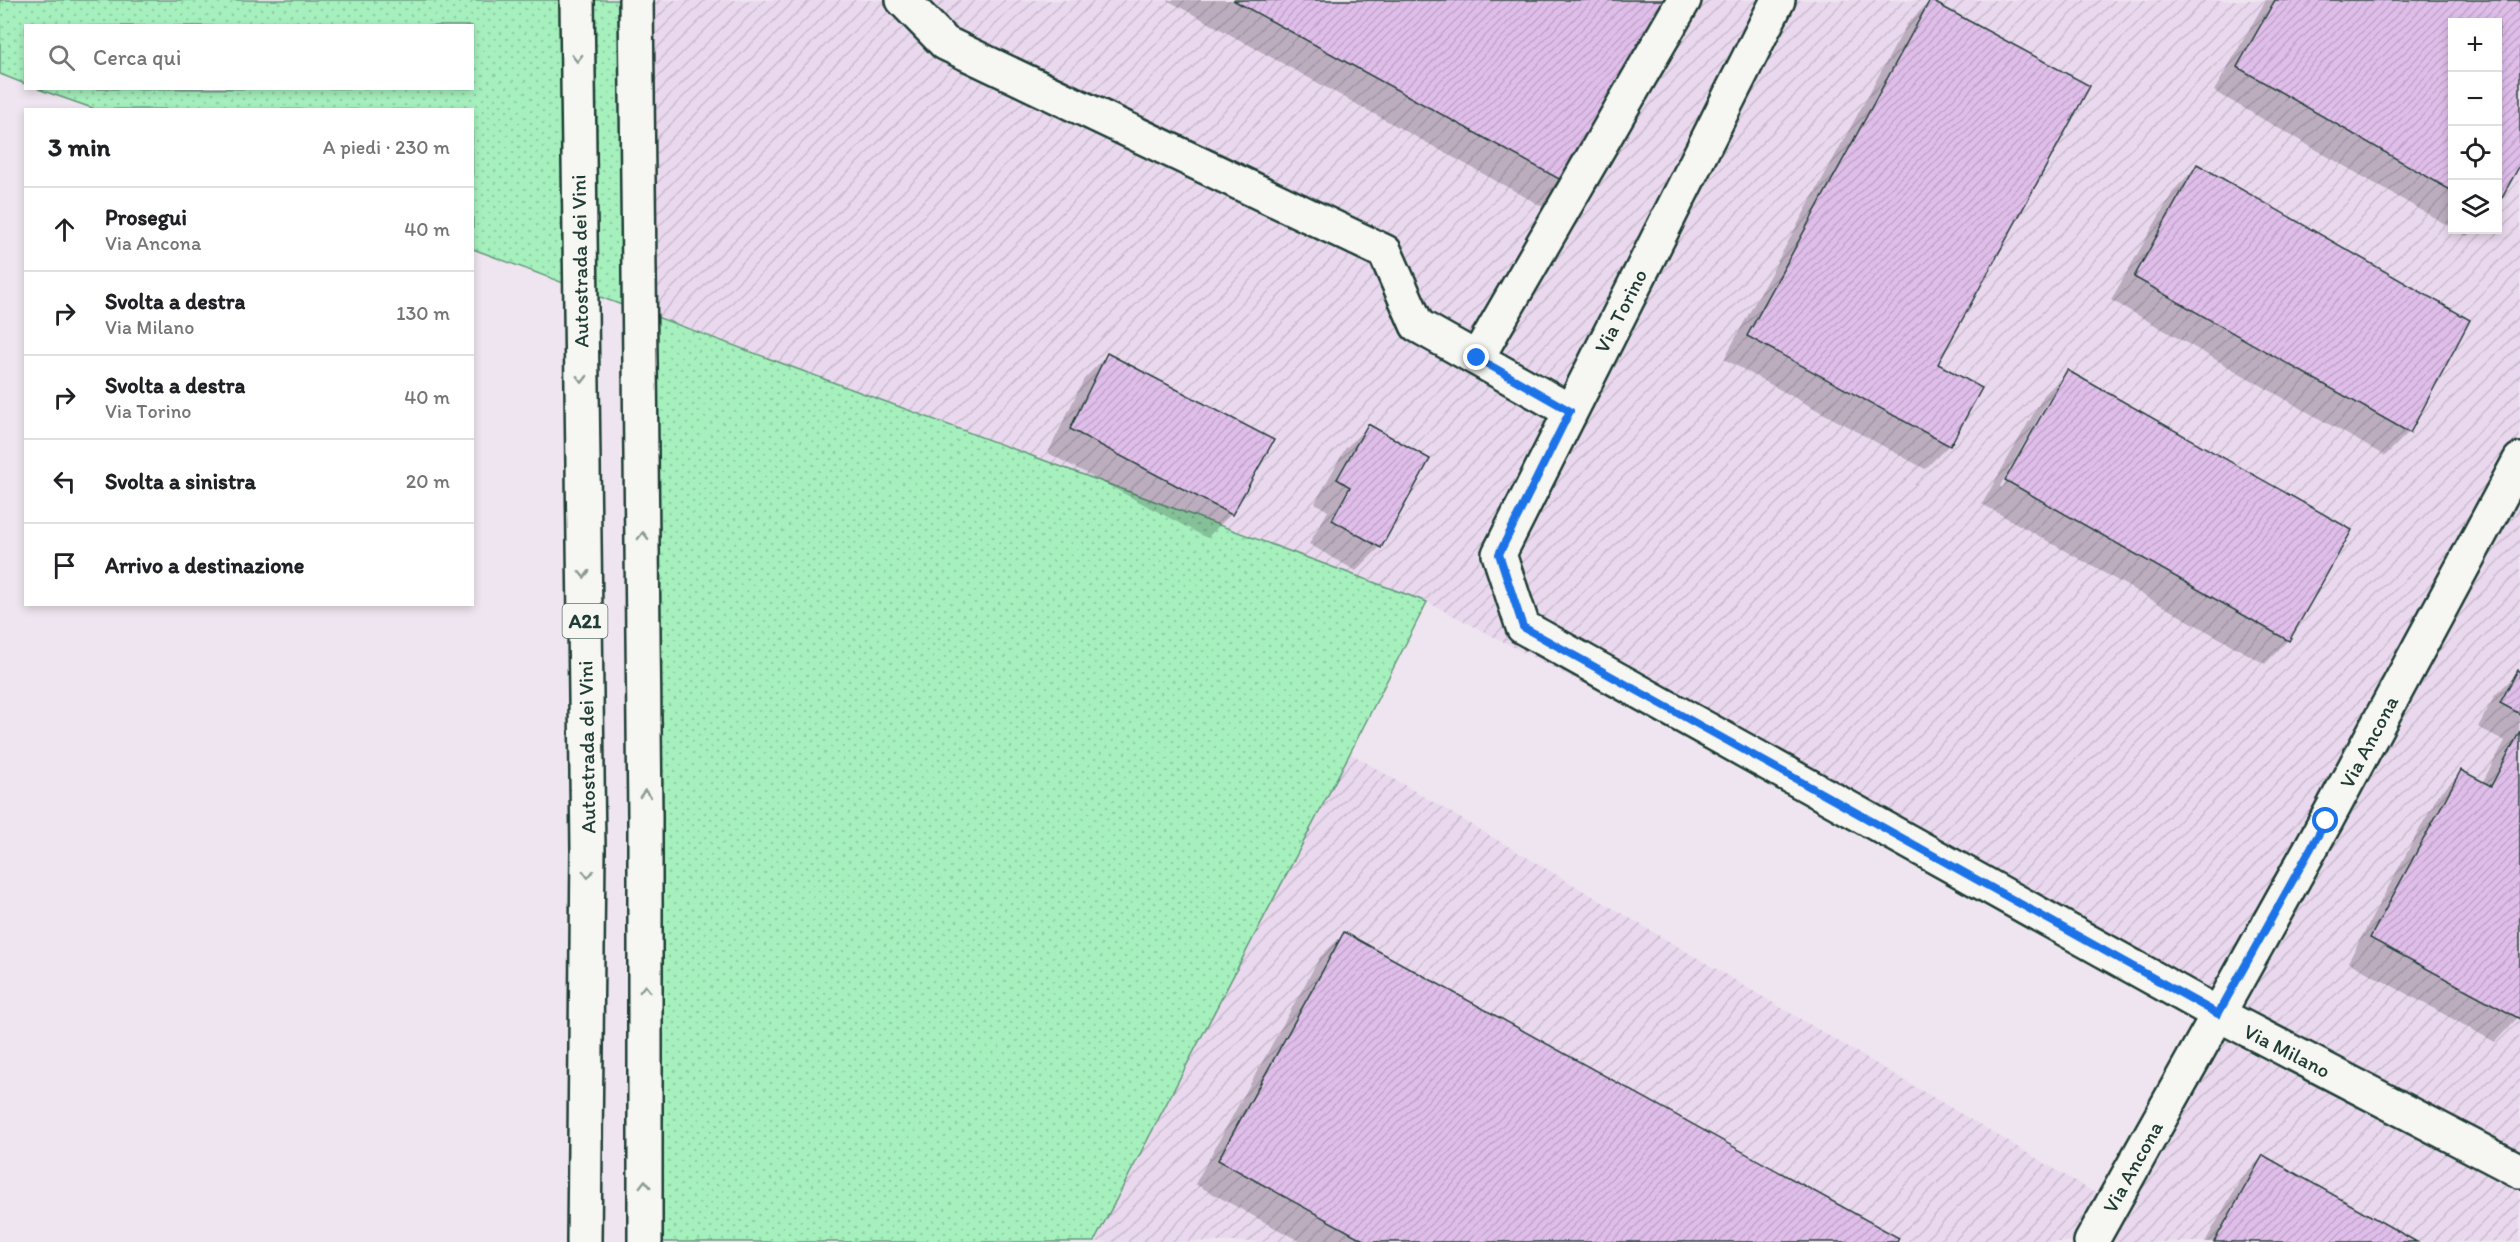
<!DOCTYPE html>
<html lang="it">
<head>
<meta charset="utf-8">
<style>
	:root { --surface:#fff; --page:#f2f2f2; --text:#202124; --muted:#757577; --line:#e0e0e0 }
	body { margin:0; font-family:Itim,sans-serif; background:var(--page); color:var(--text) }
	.controls { position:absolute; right:18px; top:18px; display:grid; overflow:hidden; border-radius:0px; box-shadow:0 3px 9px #0003 }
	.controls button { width:54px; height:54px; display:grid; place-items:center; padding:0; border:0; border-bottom:2px solid var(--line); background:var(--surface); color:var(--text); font:30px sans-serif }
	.stop { position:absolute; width:18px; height:18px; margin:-14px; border:4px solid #1a73e8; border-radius:50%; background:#fff }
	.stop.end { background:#1a73e8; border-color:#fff; box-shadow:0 2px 6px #0008 }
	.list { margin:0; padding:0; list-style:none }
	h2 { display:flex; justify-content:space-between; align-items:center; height:78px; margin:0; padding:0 24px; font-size:26px }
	h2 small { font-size:20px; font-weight:400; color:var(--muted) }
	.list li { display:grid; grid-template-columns:39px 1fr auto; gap:18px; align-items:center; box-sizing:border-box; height:84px; padding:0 24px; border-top:2px solid var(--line) }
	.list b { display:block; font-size:22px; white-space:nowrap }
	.list p { margin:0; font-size:20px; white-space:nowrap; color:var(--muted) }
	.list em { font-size:20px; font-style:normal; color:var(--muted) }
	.icon { flex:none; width:33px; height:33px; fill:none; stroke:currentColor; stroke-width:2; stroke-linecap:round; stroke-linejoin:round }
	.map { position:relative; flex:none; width:2520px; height:1242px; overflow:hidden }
	.search { position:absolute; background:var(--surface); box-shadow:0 3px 9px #0003; left:24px; top:24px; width:450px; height:66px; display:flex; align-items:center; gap:15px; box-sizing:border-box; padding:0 21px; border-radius:0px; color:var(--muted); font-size:22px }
	.panel { position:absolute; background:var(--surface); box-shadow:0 3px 9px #0003; left:24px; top:108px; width:450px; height:498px; border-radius:0px }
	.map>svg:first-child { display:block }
	.industrial { fill:url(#industrial-furrows); fill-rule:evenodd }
	.grass { fill:url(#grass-dots); stroke:#629679; stroke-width:1.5 }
	.shadow { fill:#0003; fill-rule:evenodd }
	.building { fill:url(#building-hatch); stroke:#1f3d34; stroke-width:1.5 }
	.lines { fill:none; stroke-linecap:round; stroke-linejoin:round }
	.minor-casing { stroke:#1f3d34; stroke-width:38 }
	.highway-casing { stroke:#1f3d34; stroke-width:38 }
	.minor { stroke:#f6f6f2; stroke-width:33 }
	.highway { stroke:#f6f6f2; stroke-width:33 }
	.oneway { stroke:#8a9a93 }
	.route { stroke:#1a73e8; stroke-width:8 }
	.labels { text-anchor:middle; stroke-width:4.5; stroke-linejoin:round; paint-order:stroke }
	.shield { fill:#f6f6f2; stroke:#60746d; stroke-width:1.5 }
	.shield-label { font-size:20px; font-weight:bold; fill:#1f3d34 }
	.street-label { font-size:21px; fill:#1f3d34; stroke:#f6f6f2 }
</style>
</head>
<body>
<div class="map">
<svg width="2520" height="1242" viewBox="0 0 2520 1242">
	<defs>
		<pattern id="industrial-furrows" width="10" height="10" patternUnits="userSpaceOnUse" patternTransform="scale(1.5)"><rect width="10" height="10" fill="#ead9ee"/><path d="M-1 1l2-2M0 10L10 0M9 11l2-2" fill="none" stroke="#c8bbcd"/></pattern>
		<pattern id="grass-dots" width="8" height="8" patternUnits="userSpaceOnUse" patternTransform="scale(1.5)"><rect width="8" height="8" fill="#a6f0be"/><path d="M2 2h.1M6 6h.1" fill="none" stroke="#8ecfa4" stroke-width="1.8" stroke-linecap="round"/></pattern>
		<pattern id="building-hatch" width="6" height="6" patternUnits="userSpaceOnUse" patternTransform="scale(1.5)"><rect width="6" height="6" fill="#e0beea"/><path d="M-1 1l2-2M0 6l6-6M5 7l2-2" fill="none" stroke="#c0a4c9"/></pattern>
	</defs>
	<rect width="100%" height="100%" fill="#efe5f0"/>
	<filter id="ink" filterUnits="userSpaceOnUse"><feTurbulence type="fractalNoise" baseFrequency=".0167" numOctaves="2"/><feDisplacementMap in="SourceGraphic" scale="12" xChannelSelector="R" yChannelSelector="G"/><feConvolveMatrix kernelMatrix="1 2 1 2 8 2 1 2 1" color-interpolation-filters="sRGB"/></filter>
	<g filter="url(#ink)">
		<path class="industrial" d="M637,0H2520V1242H1094L1350,753L2112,1203L2217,1014L1427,602L635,309ZM2452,22H2498V230H2452Z"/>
		<path class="grass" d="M0,0H637L635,309L1427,602L1350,753L1094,1242H645L635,310L473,249L472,110L95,109L38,89L472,88V26H26L25,84L0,74Z"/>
		<g class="shadow">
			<path d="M1167,0H1672L1547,209Z"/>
			<path d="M2266,0H2520V162L2498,201V22H2452V228L2214,91Z"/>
			<path d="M1930,1L1936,365L1949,445L1925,469L1724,359L1907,24Z"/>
			<path d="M2197,166L2409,432L2385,456L2111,300L2174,190Z"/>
			<path d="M2456,230H2474L2467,236Z"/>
			<path d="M1107,355L1272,440L1231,514L1207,538L1048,453L1084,379Z"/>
			<path d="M2068,371L2288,640L2265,664L1982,504L2044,395ZM2050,397H2054L2002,488L2000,486Z"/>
			<path d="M1368,426L1380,547L1356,571L1309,544L1328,511L1315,503L1345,449Z"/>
			<path d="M2519,672L2520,1015L2495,1042L2348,962L2438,795L2462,772L2482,783L2505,741L2478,727L2495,695Z"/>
			<path d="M1344,934L1895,1242H1301L1195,1184L1320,957Z"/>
			<path d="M2264,1156L2414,1242H2205L2240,1180Z"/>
		</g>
		<g class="building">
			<path d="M1233,0H1674L1572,186Z"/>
			<path d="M1930,0L2090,86L1938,364L1982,388L1950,446L1747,336Z"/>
			<path d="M2275,0H2520V165L2498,204V22H2452V191L2237,67Z"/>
			<path d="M2197,164L2470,320L2410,433L2134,277Z"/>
			<path d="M1107,353L1274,440L1232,515L1070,429Z"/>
			<path d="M2067,370L2352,530L2289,641L2005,480Z"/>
			<path d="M1368,424L1430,459L1381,548L1332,520L1350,487L1337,479Z"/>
			<path d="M2518,670L2520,671V714L2500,703Z"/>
			<path d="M2520,731V1019L2370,938L2461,770L2491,786Z"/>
			<path d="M1344,932L1899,1238L1897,1242H1367L1218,1160Z"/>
			<path d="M2263,1155L2417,1242H2214Z"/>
		</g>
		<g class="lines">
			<g class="minor-casing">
				<g id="minor">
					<path d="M903,0L945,43L1385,252L1417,325L1570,411"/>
					<path d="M1778,0L1499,554L1523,627L2218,1014L2520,1171"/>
					<path d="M1477,358L1684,0"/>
					<path d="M2091,1242L2326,821L2520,460"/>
				</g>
			</g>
			<g class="highway-casing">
				<g id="highway">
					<path d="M577,0L588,850L584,1242"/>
					<path d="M636,0L645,816V1242"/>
				</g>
			</g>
			<use href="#minor" class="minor"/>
			<use href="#highway" class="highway"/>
		</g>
		<defs><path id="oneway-chevron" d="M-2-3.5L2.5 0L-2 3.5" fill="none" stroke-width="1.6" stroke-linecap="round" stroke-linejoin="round" transform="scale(1.5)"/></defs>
		<g class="oneway">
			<use href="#oneway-chevron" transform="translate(577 58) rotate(89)"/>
			<use href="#oneway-chevron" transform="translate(582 379) rotate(89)"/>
			<use href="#oneway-chevron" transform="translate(643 536) rotate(-91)"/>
			<use href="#oneway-chevron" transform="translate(584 574) rotate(89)"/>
			<use href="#oneway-chevron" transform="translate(645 794) rotate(-91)"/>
			<use href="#oneway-chevron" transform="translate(588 874) rotate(91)"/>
			<use href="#oneway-chevron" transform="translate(645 989) rotate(-90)"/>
			<use href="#oneway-chevron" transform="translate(645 1184) rotate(-90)"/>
		</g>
	</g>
	<g class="lines" filter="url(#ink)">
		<path class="route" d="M1477,358L1570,411L1499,554L1523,627L2218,1014L2326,821"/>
	</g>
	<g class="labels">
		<rect class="shield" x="562.5" y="604" width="45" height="34" rx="4.5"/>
		<g class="shield-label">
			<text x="585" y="628">A21</text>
		</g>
		<g class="street-label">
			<text transform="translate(580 261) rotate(-91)" y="7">Autostrada dei Vini</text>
			<text transform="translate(1621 311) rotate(-63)" y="7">Via Torino</text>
			<text transform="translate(2369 742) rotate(-62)" y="7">Via Ancona</text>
			<text transform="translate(587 747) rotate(-91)" y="7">Autostrada dei Vini</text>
			<text transform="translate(2287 1051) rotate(27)" y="7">Via Milano</text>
			<text transform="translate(2133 1167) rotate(-61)" y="7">Via Ancona</text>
		</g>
	</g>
</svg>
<div class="controls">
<button>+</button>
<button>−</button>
<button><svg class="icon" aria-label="locate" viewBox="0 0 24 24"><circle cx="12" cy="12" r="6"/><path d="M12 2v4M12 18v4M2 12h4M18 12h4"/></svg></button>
<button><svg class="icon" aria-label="layers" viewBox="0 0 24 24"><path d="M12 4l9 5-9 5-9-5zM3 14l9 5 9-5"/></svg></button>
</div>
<div class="stop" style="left:2326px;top:821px"></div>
<div class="stop end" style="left:1477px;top:358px"></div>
<div class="search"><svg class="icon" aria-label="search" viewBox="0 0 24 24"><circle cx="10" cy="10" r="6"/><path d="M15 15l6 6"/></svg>Cerca qui</div>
<section class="panel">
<h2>3 min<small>A piedi · 230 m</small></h2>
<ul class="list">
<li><svg class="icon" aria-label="ahead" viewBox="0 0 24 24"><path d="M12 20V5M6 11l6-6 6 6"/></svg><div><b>Prosegui</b><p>Via Ancona</p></div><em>40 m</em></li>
<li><svg class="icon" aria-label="right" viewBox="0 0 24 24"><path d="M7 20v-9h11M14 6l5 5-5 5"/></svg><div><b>Svolta a destra</b><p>Via Milano</p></div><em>130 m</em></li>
<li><svg class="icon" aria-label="right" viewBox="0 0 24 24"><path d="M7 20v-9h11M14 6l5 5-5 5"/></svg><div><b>Svolta a destra</b><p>Via Torino</p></div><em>40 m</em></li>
<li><svg class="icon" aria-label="left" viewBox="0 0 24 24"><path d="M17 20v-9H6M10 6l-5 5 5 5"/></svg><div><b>Svolta a sinistra</b></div><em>20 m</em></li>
<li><svg class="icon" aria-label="arrive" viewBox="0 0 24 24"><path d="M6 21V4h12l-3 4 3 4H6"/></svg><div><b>Arrivo a destinazione</b></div></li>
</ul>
</section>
</div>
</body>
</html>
